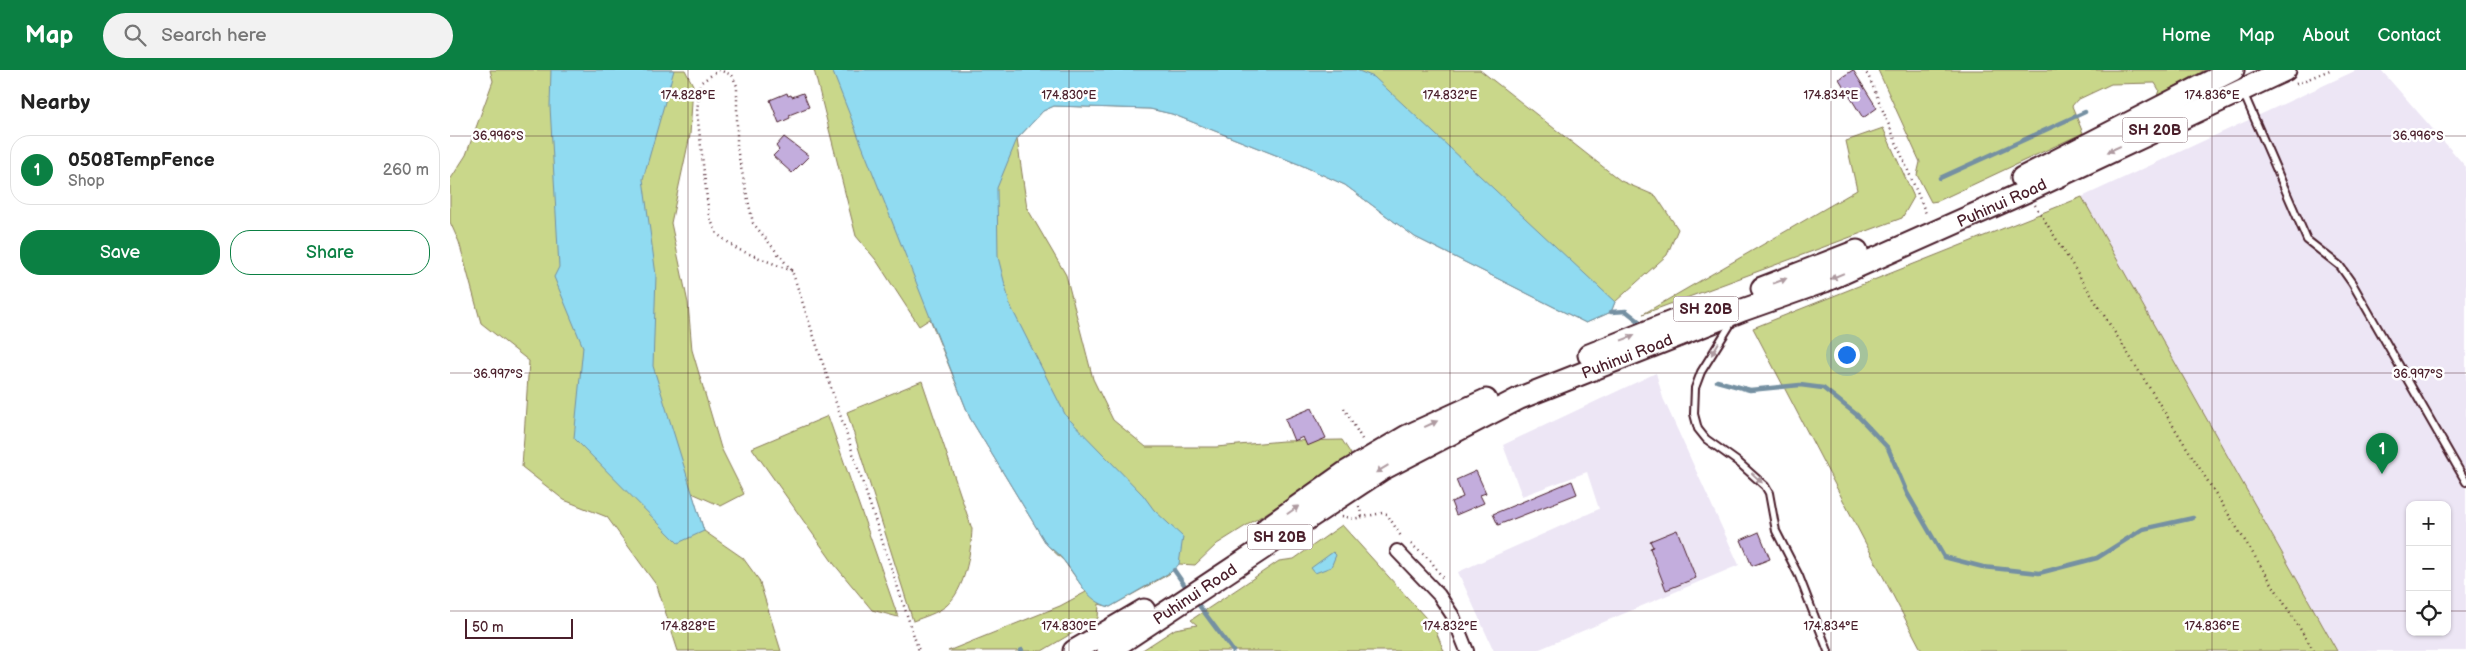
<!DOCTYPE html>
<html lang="en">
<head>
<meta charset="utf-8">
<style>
	:root { --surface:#fff; --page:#f2f2f2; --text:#222; --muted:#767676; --line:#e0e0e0; --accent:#0b8043 }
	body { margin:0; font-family:"Balsamiq Sans",sans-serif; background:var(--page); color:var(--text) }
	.controls { position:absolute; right:15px; bottom:15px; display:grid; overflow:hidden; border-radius:10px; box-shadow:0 1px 4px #0004 }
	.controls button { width:45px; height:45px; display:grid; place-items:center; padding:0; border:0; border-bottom:1px solid var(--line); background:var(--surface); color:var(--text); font:25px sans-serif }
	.scale { position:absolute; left:15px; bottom:12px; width:108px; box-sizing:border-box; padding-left:5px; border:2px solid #4a1f2b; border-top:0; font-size:14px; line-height:18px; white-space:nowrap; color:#4a1f2b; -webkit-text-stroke:4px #fff; paint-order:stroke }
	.you { position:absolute; left:1396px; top:284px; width:18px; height:18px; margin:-12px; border:4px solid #fff; border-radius:50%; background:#1a73e8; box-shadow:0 0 0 8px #1a73e833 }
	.badge { display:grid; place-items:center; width:32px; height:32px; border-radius:50%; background:var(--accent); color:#fff; font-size:16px; font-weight:700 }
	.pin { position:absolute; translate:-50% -41px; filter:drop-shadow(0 1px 2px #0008) }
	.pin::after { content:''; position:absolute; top:26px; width:18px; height:15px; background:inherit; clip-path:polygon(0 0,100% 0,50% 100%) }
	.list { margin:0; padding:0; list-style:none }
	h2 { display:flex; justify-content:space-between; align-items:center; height:65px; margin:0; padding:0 20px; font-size:21px }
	h2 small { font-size:16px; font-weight:400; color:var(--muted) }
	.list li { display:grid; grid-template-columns:32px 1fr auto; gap:15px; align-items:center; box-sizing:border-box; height:70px; margin:0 10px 10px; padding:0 10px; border:1px solid var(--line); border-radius:20px }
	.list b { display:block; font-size:19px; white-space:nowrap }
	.list p { margin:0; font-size:16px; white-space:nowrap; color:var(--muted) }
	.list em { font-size:16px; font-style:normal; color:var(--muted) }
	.actions { display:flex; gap:10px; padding:15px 20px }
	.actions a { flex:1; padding:11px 0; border:1px solid var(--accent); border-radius:20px; text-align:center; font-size:18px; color:var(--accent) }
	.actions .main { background:var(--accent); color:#fff }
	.icon { flex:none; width:28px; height:28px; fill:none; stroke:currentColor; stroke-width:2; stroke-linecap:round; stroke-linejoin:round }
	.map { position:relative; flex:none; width:2016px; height:581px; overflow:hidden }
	header { display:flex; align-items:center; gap:30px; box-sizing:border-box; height:70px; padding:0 25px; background:var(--accent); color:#fff }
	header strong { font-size:24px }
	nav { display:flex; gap:28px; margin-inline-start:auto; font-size:18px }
	.search { width:350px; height:45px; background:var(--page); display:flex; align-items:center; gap:12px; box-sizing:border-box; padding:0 18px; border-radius:28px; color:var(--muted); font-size:19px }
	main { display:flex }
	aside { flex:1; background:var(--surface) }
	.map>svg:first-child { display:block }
	.built { fill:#ede6f5; fill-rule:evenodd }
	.green { fill:#c9d78a; stroke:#8a7b5a }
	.water { fill:#90dbf1; stroke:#7490a2 }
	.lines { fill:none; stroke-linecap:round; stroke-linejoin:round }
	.stream { stroke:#7490a2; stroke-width:4.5 }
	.building { fill:#c3addd; stroke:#4a1f2b }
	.service-casing { stroke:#4a1f2b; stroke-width:10 }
	.minor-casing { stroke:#4a1f2b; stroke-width:16 }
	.trunk-casing { stroke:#4a1f2b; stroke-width:25 }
	.path { stroke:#4a1f2b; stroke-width:2.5; stroke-dasharray:1 4; stroke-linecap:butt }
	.service { stroke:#fff; stroke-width:6 }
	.minor { stroke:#fff; stroke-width:12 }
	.trunk { stroke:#fff; stroke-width:21 }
	.oneway { fill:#ae9aa0 }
	.ticks { fill:none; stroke:#4a1f2b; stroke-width:1; stroke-opacity:0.45 }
	.labels { text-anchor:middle; stroke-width:5; stroke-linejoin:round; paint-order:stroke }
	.shield { fill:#fff; stroke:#80626b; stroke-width:1 }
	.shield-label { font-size:15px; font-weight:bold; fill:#4a1f2b }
	.street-label { font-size:16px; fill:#4a1f2b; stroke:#fff }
	.ticks-label { font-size:12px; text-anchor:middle; fill:#4a1f2b; stroke:#fff; stroke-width:5; stroke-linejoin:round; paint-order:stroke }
</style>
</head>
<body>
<header>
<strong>Map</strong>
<div class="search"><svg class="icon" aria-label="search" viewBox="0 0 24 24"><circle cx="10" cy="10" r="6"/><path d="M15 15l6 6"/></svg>Search here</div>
<nav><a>Home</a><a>Map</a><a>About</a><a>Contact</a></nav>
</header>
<main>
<aside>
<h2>Nearby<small></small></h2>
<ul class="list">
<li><span class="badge">1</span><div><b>0508TempFence</b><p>Shop</p></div><em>260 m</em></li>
</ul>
<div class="actions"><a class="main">Save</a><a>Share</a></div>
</aside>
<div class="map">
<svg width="2016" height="581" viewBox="0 0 2016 581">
	<rect width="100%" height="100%" fill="#fff"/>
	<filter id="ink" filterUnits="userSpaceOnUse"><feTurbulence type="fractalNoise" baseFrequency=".02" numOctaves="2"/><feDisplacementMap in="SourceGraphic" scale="10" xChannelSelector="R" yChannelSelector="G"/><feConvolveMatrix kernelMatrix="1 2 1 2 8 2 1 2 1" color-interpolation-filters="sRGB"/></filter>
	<g filter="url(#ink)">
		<g class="built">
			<path d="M1907,0H1931L2016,97V581H1887L1632,127ZM1960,435H1997V562H1960Z"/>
			<path d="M1206,303L1213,328L1289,495L1085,581H1044L1008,502L1149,439L1137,402L1072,426L1053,375Z"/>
		</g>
		<g class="green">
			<path d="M40,0H235L243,15L240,65L221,153L238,233L242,280L271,378L294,424L271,436L242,423L254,461L293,488L309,510L331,581H228L207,516L157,447L114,430L72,397L79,291L31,253L9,172L0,152V110L16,85L43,11Z"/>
			<path d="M364,0H1030L1171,111L1206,126L1228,159L1217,185L1165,232L1161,242L1136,253L965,167L895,115L851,95L722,44L700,39L604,36L593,41L567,69L577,138L616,205L643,309L663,350L696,377H766L833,371L892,370L901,384L888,398L767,474L745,495L729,494L719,504L660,537L649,534L648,548L592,581H498L610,536L636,522L614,491L597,475L520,348L480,249L469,256L426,190L406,166Z"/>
			<path d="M1428,0H1755L1707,26L1709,20L1705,13L1661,14L1627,30L1622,36L1633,63L1488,131L1481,132L1467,105L1470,92Z"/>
			<path d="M1433,58L1464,127L1452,148L1193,244L1407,120L1396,71Z"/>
			<path d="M1632,127L1887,581H1472L1303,258Z"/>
			<path d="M472,311L522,459C521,483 515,520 496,536C487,543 474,547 463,551L397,342Z"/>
			<path d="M378,346L448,547L422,540L384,494L302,378Z"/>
			<path d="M892,455L984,557L994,581H691L725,559L747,555L741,550L829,491L844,489Z"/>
		</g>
		<g class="water">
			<path d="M101,0H224L193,109L206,205L203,296L254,461L228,473L124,368L133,277L104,207L109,197L100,36Z"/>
			<path d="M382,0H906L924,7L1165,232L1161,242L1136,253L965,167L895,115L851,95L722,44L700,39L604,36L593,41L567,69L547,118L548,187L560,235L616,346L693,425L704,440L733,467L729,494L724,500L660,537C636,531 629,509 614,491C610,485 603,480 597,475L520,348Z"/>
			<path d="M883,482L886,485L881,497L865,503L861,498Z"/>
		</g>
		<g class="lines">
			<g class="stream">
				<path d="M1490,108L1635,42"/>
				<path d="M1161,242L1176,241L1190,252"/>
				<path d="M1267,311L1300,320L1350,315L1373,318L1407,345L1438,378L1457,423L1494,487L1533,497L1589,503L1647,488L1693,459L1743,448"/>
				<path d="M724,500L738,520"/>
				<path d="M745,530L783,581"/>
				<path d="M570,581L572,580"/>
			</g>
		</g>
		<g class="building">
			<path d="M1403,0L1427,38L1413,48L1389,9Z"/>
			<path d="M337,23L338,26L341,25L342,27L353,23L359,37L339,45L340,48L329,53L320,30Z"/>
			<path d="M334,67L359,86L342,103L323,86L329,80L326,76Z"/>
			<path d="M862,338L876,368L857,376L853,367L844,371L835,349Z"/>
			<path d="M1026,401L1036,423L1030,425L1034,433L1006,445L1001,432L1013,427L1006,410Z"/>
			<path d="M1122,411L1127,424L1048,455L1043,444Z"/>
			<path d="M1227,460L1246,508L1216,520L1200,478L1203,477L1200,471Z"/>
			<path d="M1309,462L1320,489L1302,496L1291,470Z"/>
		</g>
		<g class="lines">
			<g class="service-casing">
				<g id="service">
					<path d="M1793,22L1857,170L1890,196L1902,213L2016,412"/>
					<path d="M1282,252L1251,302L1245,318L1244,344L1248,359L1256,369L1288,392L1315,416L1319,423L1326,461L1349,506L1378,581"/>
				</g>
			</g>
			<g class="minor-casing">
				<path id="minor" d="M947,481L989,525L1003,546L1017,581"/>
			</g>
			<g class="trunk-casing">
				<g id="trunk">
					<path d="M1572,108L1783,0"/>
					<path d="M1312,218L1407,181"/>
					<path d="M1139,285L1234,247"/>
					<path d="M817,458L896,402L957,366L1036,330"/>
					<path d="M624,581L694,540"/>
					<path id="s1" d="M658,581L931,400L1070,328L1293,240L1375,211L1575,122L1835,0"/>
				</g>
			</g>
			<g class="path">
				<path d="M1413,0L1418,5L1477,146"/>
				<path d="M1846,14L1880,0"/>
				<path d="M1585,135L1864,581"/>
				<path d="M342,201L287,179L267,164L259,146L247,42L250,13L269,0L282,5L287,16V79L303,153L342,201L469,581"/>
				<path d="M894,338L913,371"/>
				<path d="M909,436L912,447"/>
				<path d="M892,446L903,449L932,443L937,444L952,468"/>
				<path d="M961,474L981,491L994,510"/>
			</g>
			<use href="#service" class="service"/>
			<use href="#minor" class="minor"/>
			<use href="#trunk" class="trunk"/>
		</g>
		<defs><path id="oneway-solid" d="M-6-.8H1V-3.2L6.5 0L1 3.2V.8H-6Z" transform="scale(1.25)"/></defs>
		<g class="oneway">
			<use href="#oneway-solid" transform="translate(1664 79) rotate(155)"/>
			<use href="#oneway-solid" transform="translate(1387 206) rotate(157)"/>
			<use href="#oneway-solid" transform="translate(1330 211) rotate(-21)"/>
			<use href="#oneway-solid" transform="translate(1178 268) rotate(-21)"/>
			<use href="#oneway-solid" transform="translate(1265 279) rotate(120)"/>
			<use href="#oneway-solid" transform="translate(981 354) rotate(-25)"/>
			<use href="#oneway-solid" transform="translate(932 399) rotate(149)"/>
			<use href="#oneway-solid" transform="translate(1307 408) rotate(43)"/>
			<use href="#oneway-solid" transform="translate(843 440) rotate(-35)"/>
		</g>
	</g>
	<path class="ticks" d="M238,0V581M619,0V581M1000,0V581M1381,0V581M1762,0V581M0,66H2016M0,303H2016M0,541H1960M1997,541H2016"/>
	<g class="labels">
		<g class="shield">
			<rect x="1672.5" y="47.5" width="65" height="25" rx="4"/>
			<rect x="1223.5" y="226.5" width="65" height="25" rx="4"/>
			<rect x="797.5" y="454.5" width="65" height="25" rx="4"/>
		</g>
		<g class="shield-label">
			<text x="1705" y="65">SH 20B</text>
			<text x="1256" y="244">SH 20B</text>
			<text x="830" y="472">SH 20B</text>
		</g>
		<g class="street-label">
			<text dy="6" stroke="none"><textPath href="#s1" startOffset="1004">Puhinui Road</textPath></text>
			<text dy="6" stroke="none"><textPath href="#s1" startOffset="599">Puhinui Road</textPath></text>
			<text dy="6" stroke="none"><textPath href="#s1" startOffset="104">Puhinui Road</textPath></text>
		</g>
	</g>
	<g class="ticks-label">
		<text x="238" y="29">174.828°E</text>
		<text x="619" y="29">174.830°E</text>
		<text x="1000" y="29">174.832°E</text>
		<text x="1381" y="29">174.834°E</text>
		<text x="1762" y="29">174.836°E</text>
		<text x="48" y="70">36.996°S</text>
		<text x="1968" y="70">36.996°S</text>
		<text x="48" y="308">36.997°S</text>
		<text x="1968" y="308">36.997°S</text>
		<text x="238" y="560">174.828°E</text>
		<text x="619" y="560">174.830°E</text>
		<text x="1000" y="560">174.832°E</text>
		<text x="1381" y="560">174.834°E</text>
		<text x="1762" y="560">174.836°E</text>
	</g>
</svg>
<div class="controls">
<button>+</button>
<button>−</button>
<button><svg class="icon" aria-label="locate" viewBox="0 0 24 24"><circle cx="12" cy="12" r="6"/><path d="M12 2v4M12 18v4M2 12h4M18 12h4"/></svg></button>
</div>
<div class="scale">50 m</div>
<div class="you"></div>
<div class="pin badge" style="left:1932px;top:404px">1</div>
</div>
</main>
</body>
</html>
